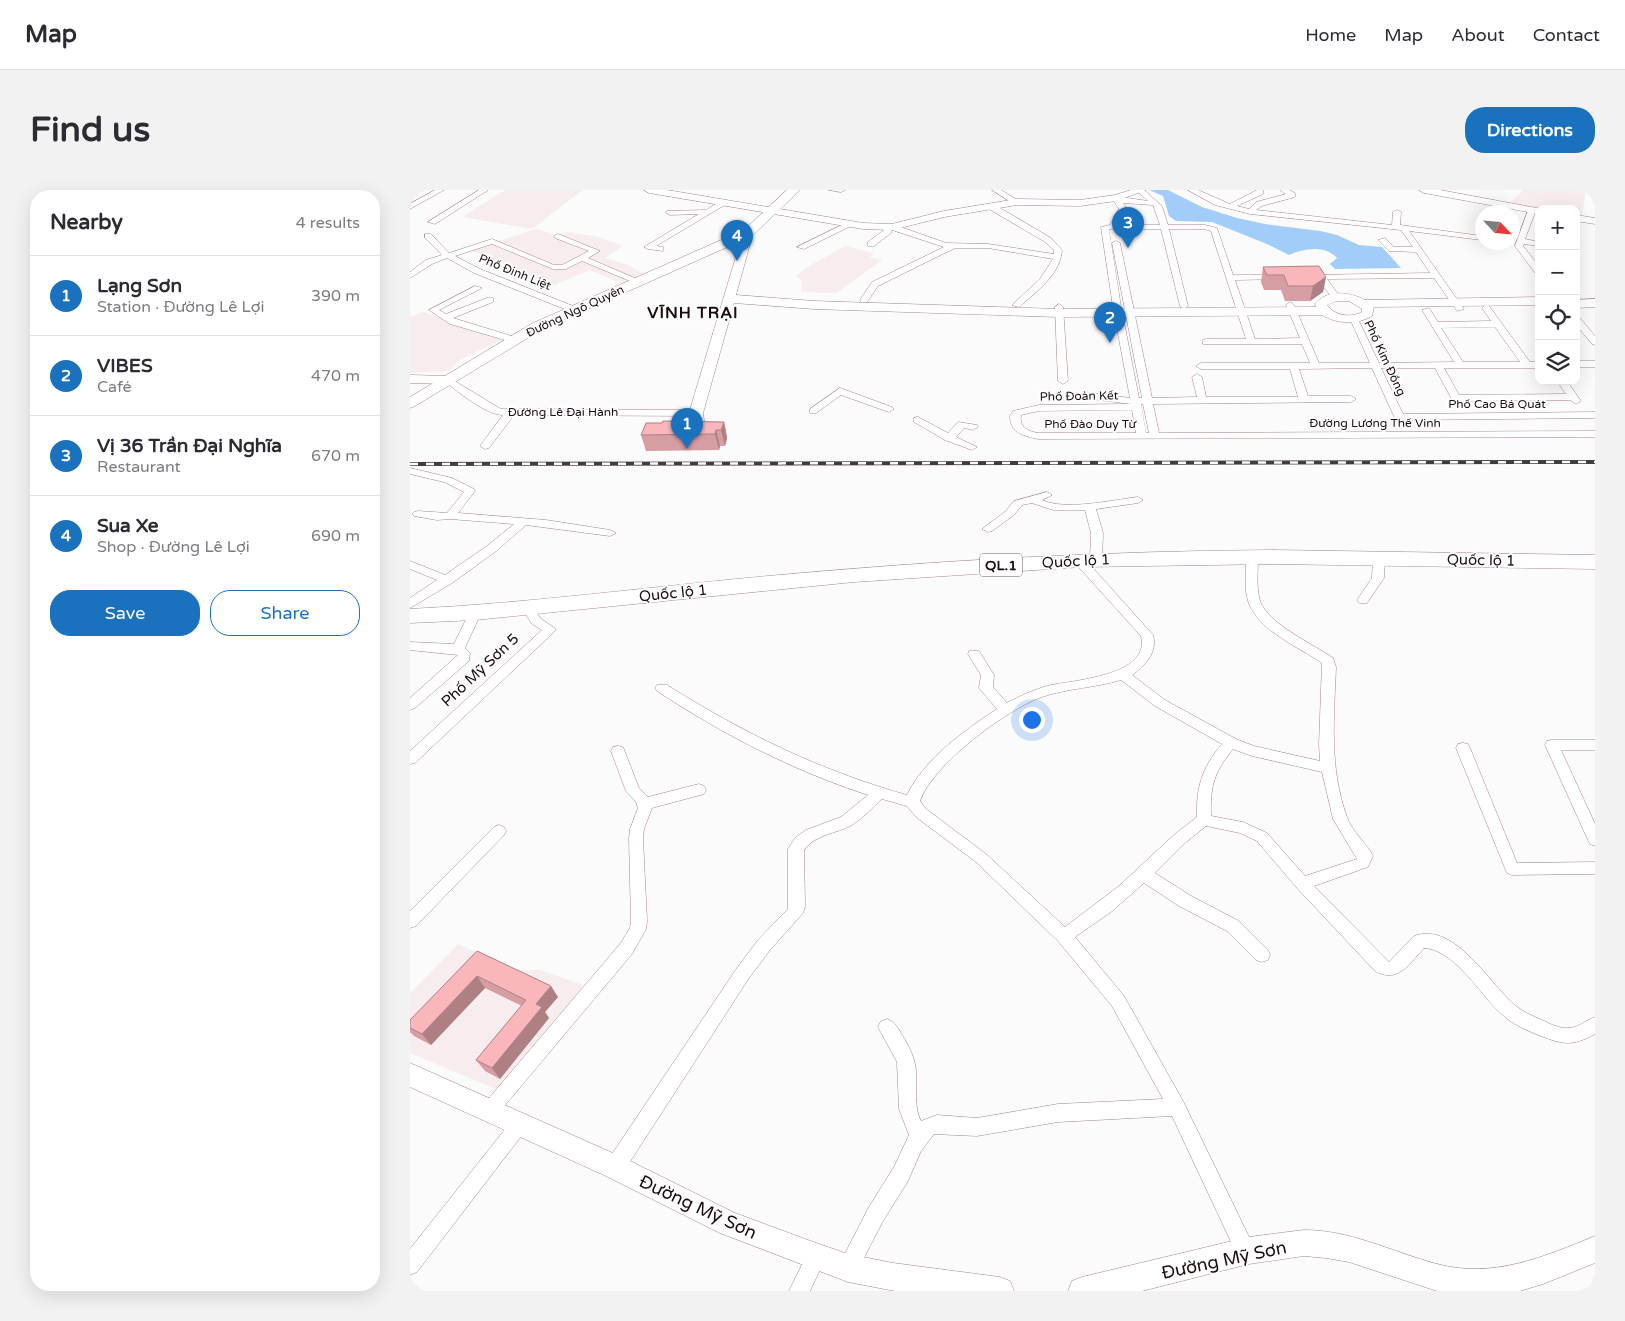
<!DOCTYPE html>
<html lang="en">
<head>
<meta charset="utf-8">
<style>
	:root { --surface:#fff; --page:#f2f2f3; --text:#2b2b33; --muted:#7c7c81; --line:#e1e1e2; --accent:#1a72bf }
	body { margin:0; font-family:"Varela Round",sans-serif; background:var(--page); color:var(--text) }
	.controls { position:absolute; right:15px; top:15px; display:grid; overflow:hidden; border-radius:10px; box-shadow:0 5px 20px #0002 }
	.controls button { width:45px; height:45px; display:grid; place-items:center; padding:0; border:0; border-bottom:1px solid var(--line); background:var(--surface); color:var(--text); font:25px sans-serif }
	.compass { position:absolute; left:1065px; top:15px; width:45px; height:45px; border-radius:50%; background:var(--surface); box-shadow:0 5px 20px #0002; rotate:116deg }
	.you { position:absolute; left:621px; top:529px; width:18px; height:18px; margin:-12px; border:4px solid #fff; border-radius:50%; background:#1a73e8; box-shadow:0 0 0 8px #1a73e833 }
	.badge { display:grid; place-items:center; width:32px; height:32px; border-radius:50%; background:var(--accent); color:#fff; font-size:16px; font-weight:700 }
	.pin { position:absolute; translate:-50% -41px; filter:drop-shadow(0 1px 2px #0008) }
	.pin::after { content:''; position:absolute; top:26px; width:18px; height:15px; background:inherit; clip-path:polygon(0 0,100% 0,50% 100%) }
	.list { margin:0; padding:0; list-style:none }
	h2 { display:flex; justify-content:space-between; align-items:center; height:65px; margin:0; padding:0 20px; font-size:21px }
	h2 small { font-size:16px; font-weight:400; color:var(--muted) }
	.list li { display:grid; grid-template-columns:32px 1fr auto; gap:15px; align-items:center; box-sizing:border-box; height:80px; padding:0 20px; border-top:1px solid var(--line) }
	.list b { display:block; font-size:19px; white-space:nowrap }
	.list p { margin:0; font-size:16px; white-space:nowrap; color:var(--muted) }
	.list em { font-size:16px; font-style:normal; color:var(--muted) }
	.actions { display:flex; gap:10px; padding:15px 20px }
	.actions a { flex:1; padding:11px 0; border:1px solid var(--accent); border-radius:20px; text-align:center; font-size:18px; color:var(--accent) }
	.actions .main { background:var(--accent); color:#fff }
	.icon { flex:none; width:28px; height:28px; fill:none; stroke:currentColor; stroke-width:2; stroke-linecap:round; stroke-linejoin:round }
	.map { position:relative; flex:none; width:1185px; height:1101px; overflow:hidden; border-radius:20px }
	header { display:flex; align-items:center; gap:30px; box-sizing:border-box; height:70px; padding:0 25px; background:var(--surface); border-bottom:1px solid var(--line) }
	header strong { font-size:24px }
	nav { display:flex; gap:28px; margin-inline-start:auto; font-size:18px }
	.intro { display:flex; align-items:center; justify-content:space-between; box-sizing:border-box; height:120px; padding:0 30px }
	h1 { margin:0; font-size:35px }
	.button { padding:12px 22px; border-radius:20px; background:var(--accent); color:#fff; font-size:18px; font-weight:700 }
	main { display:flex; gap:30px; padding:0 30px }
	aside { flex:1; background:var(--surface); border-radius:20px; box-shadow:0 5px 20px #0002 }
	.map>svg:first-child { display:block }
	.built { fill:#f8edee }
	.water { fill:#a3cdf9 }
	.lines { fill:none; stroke-linecap:round; stroke-linejoin:round }
	.street-casing { stroke:#ab8386; stroke-width:1 }
	.secondary-casing { stroke:#ab8386; stroke-width:1 }
	.primary-casing { stroke:#ab8386; stroke-width:1 }
	.highway-casing { stroke:#ab8386; stroke-width:1 }
	.street { fill:#fff; fill-rule:evenodd }
	.secondary { fill:#fff; fill-rule:evenodd }
	.primary { fill:#fff; fill-rule:evenodd }
	.highway { fill:#fff; fill-rule:evenodd }
	.rail-casing { stroke:#463a3b; stroke-width:4 }
	.rail { stroke:#fff; stroke-width:2.5; stroke-dasharray:8; stroke-linecap:butt }
	.wall { fill:#d69da2 }
	.shaded-wall { fill:#ae8084 }
	.building { fill:#f9b7bc; stroke:#ae8084 }
	.labels { text-anchor:middle; stroke-width:4; stroke-linejoin:round; paint-order:stroke }
	.far-street-label { font-size:12px; fill:#1b0c0e; stroke:#fff }
	.shield { fill:#fff; stroke:#5f5556; stroke-width:1 }
	.shield-label { font-size:14px; font-weight:bold; fill:#1b0c0e }
	.street-label { font-size:15px; fill:#1b0c0e; stroke:#fff }
	.far-district-label { font-size:16px; font-weight:bold; letter-spacing:1px; fill:#1b0c0e; stroke:#fff }
	.near-street-label { font-size:18px; fill:#1b0c0e; stroke:#fff }
</style>
</head>
<body>
<header>
<strong>Map</strong>
<nav><a>Home</a><a>Map</a><a>About</a><a>Contact</a></nav>
</header>
<div class="intro"><h1>Find us</h1><a class="button">Directions</a></div>
<main>
<aside>
<h2>Nearby<small>4 results</small></h2>
<ul class="list">
<li><span class="badge">1</span><div><b>Lạng Sơn</b><p>Station · Đường Lê Lợi</p></div><em>390 m</em></li>
<li><span class="badge">2</span><div><b>VIBES</b><p>Café</p></div><em>470 m</em></li>
<li><span class="badge">3</span><div><b>Vị 36 Trần Đại Nghĩa</b><p>Restaurant</p></div><em>670 m</em></li>
<li><span class="badge">4</span><div><b>Sua Xe</b><p>Shop · Đường Lê Lợi</p></div><em>690 m</em></li>
</ul>
<div class="actions"><a class="main">Save</a><a>Share</a></div>
</aside>
<div class="map">
<svg width="1185" height="1101" viewBox="0 0 1185 1101">
	<rect width="100%" height="100%" fill="#fbfbfb"/>
	<g class="built">
		<path d="M95,0H173L122,39L52,27Z"/>
		<path d="M1113,0H1176L1172,25L1166,24V19H1135L1100,13Z"/>
		<path d="M126,39L146,45L156,42L190,47L213,56L195,68L218,75L234,84L212,94L180,80L144,95L60,60Z"/>
		<path d="M435,56L464,63L460,67L472,70L426,103L391,102L392,90L386,86L396,78Z"/>
		<path d="M13,122L97,148L49,170L39,181L0,183V127Z"/>
		<path d="M48,754L106,780H130L171,794L173,802L95,897L85,899L0,863V803Z"/>
	</g>
	<path class="water" d="M739,0H758L792,17L827,28L855,34L910,41L927,45L949,55L972,57L991,78L925,79L920,74L927,68C915,55 895,58 879,65L857,54L802,32L766,31L759,26L753,6Z"/>
	<g class="lines">
		<g class="street-casing">
			<g id="street">
				<path d="M25,0H34L0,19V14Z"/>
				<path d="M69,0H78L25,34L18,32Z"/>
				<path d="M419,0H435L431,2Z"/>
				<path d="M582,0H591L611,12L604,14Z"/>
				<path d="M726,0H734L752,16L758,35H795L807,38L823,85H873L874,87L870,89L825,90L845,149L890,148L876,115L880,112L884,115L909,173H960L940,129L944,126L948,129L969,173L1044,172L1012,120L1019,118L1028,132L1081,131L1072,118L1076,115L1079,116L1120,172H1129V178H1034L1049,205L1156,204L1147,191H1157L1171,211L1166,214L1160,210L1053,211L1055,215L1050,218L1045,215L1025,178H971L993,224L1185,222V228L996,230L998,235L993,238L988,235L962,178L889,179L898,206H941L946,209L941,212L743,214L749,243L1185,241V247L628,249C614,246 600,243 600,226L603,221L629,215L721,214L674,208L669,205L674,202L720,208L703,117L691,37L700,35L709,19L702,8L703,6L738,11ZM713,13L743,15L750,35H708L717,19ZM699,39H751L770,116L774,119L778,116L759,39H794L801,41L836,149H796L793,150V154H892L900,173H791L786,176L791,179H880L888,207H796L792,187L787,184L782,187L787,207L742,208L710,53L706,51L702,53L732,208H729L711,117ZM1085,137L1110,172H1053L1031,138ZM731,214H733L739,243H736ZM722,220L726,243H628C617,241 609,237 611,225L629,221Z"/>
				<path d="M778,0H788L820,14L847,0H853V4L827,16L839,19L846,12L876,4L870,0H879L885,3V7L852,16L846,20L982,35L983,22L987,20L991,22L990,35L1072,46V50L999,41L1054,119L1047,121L1024,88L917,89L930,107L926,110L923,109L908,89H897L893,87L897,85L1020,83L1006,62L979,61L968,50L975,48L984,57H1003L991,40L840,24L805,15Z"/>
				<path d="M311,11L318,13L246,56L253,57V61L238,59L234,57L289,24L260,25L256,23L257,21L296,20Z"/>
				<path d="M579,15H585L641,48L652,60C650,85 627,101 609,117L602,115L630,89L643,69L578,58H545L468,96L457,112H451L450,110L462,92L534,57L482,40L481,43L464,56H458V52L474,40L475,36L485,35L536,53L578,54L644,64V60L635,52L579,19Z"/>
				<path d="M1119,18L1126,20L1115,49L1129,52V56L1114,54L1113,56L1129,76V84H1126L1105,56Z"/>
				<path d="M438,32L445,34L394,59L387,57Z"/>
				<path d="M15,44H21L39,63L82,49L144,75H152L179,61L145,48L144,46L148,44L190,61L178,68L234,92L227,94L172,71L156,79H143L82,54L45,66L70,79L168,118V122H162L64,83L37,68L22,74L0,88V82L16,70L32,65L15,48Z"/>
				<path d="M65,96L72,98L29,120L36,124L77,108H83V112L43,128L108,148V152H102L40,134L19,120Z"/>
				<path d="M649,114L653,117L658,191L653,194L648,191L645,117Z"/>
				<path d="M1166,126L1169,127L1185,146V155L1182,154L1166,135Z"/>
				<rect x="1166" y="171" width="19" height="6"/>
				<path d="M38,187L91,219L286,220L291,223L286,226L104,225L79,258L75,259L70,256L93,225C76,225 49,202 35,192V188Z"/>
				<path d="M430,198L482,217L484,219L479,222L476,221L431,205L406,223H400V219Z"/>
				<path d="M508,227L538,243L548,232L567,235L568,237L563,240L554,238L546,247L567,257L562,260L535,250L504,232V228Z"/>
				<path d="M0,278L42,288L64,299L65,301L48,323L136,330L200,340L206,343L200,346L116,335L85,362L42,393L0,418V408L27,390L0,379V371L35,385L77,356L104,334L40,329L27,330L4,326L2,324L4,322L8,321L37,323L54,302L34,292L0,284Z"/>
				<path d="M637,302L642,305L632,310C656,321 702,310 728,307L733,310L728,313L686,319L693,343L692,370L686,374L680,370L681,343L675,320H643L622,313L612,315L604,325L582,341L578,342L572,339L596,321L604,311Z"/>
				<path d="M842,364L848,368C848,382 846,397 850,411C858,434 903,454 923,468L926,477C924,528 919,578 937,627C942,642 956,652 963,666L958,677L904,696L979,772L1004,746C1046,731 1080,796 1107,817C1115,823 1125,827 1134,831C1142,835 1151,839 1160,838C1169,837 1177,830 1185,827V844C1163,856 1154,855 1131,846C1118,841 1104,835 1094,826C1070,806 1046,760 1014,758C999,774 988,794 965,781L887,698L847,651L830,643L796,636L775,653L745,683L781,706L829,731L858,760L860,765L858,770L852,772L846,770L817,741L769,716L734,693L701,722L665,747L714,806L773,911L843,1055L846,1062L843,1069L836,1072L829,1069L762,926L648,932L567,946L524,944L511,961L498,991L473,1031L445,1085L438,1088L431,1085L428,1078L431,1071L459,1017L484,977L499,945L489,919L487,872L468,837L471,831L477,829C485,832 488,838 492,845C499,856 505,868 506,881C508,897 503,916 511,931L527,925L567,928L648,914L753,909L702,816L648,751L566,672L506,627L497,616L472,609C462,618 453,628 442,635C426,644 405,644 394,660L395,717L393,723L360,760L339,788L212,984L205,986L198,984L196,977L198,970L327,778L348,750L378,719V659L385,648L396,640L431,627L458,605C382,580 314,545 247,501L245,498L247,495H257C333,543 411,581 497,605C515,568 554,541 587,519L569,498L571,485L558,464L559,461H569L584,485L583,497L597,513C610,506 623,500 637,496C661,490 741,487 731,446L665,373L663,370L669,366L673,367L743,445C748,462 735,476 722,485L755,510L826,549L844,556L910,571L909,555L912,473C889,457 848,441 838,411C834,398 836,382 836,368ZM711,490L745,516L812,554C792,577 786,598 787,627L765,644L709,696L655,737L576,664L516,619L510,611C522,575 597,519 632,507C658,498 685,498 711,490ZM823,559L842,566L912,582L923,629L947,669L895,686L857,643L833,632L801,626C800,596 804,582 823,559Z"/>
				<path d="M969,365L975,369L974,388L957,413H949L947,410L962,388L963,369Z"/>
				<path d="M117,413L121,414L130,428L146,439L144,442L5,573L0,574V561L132,440L122,434L111,417Z"/>
				<path d="M65,419L71,423L55,458L60,463L59,471L5,518L0,520V508L48,465L0,460V452L44,454L59,423Z"/>
				<path d="M1142,550H1185V560H1151L1185,634V656L1180,654L1178,650L1135,555L1137,551Z"/>
				<path d="M1053,553L1058,554L1060,558L1107,673L1185,672V684L1102,685L1097,683L1046,558L1048,554Z"/>
				<path d="M208,556L213,557L229,598L238,607L289,594L294,596L296,600L294,604L242,618L234,639L233,649L237,731L236,739L222,764L86,926L80,929L74,926L71,920L74,914L210,754L220,738L221,731L219,649L220,639L228,618L226,612L216,601L201,561L203,557Z"/>
				<path d="M89,635L94,637L96,641L94,645L6,736L0,738V721L84,637Z"/>
				<path d="M110,925L116,928L119,934L116,940L7,1082L0,1085V1059L104,928Z"/>
				<path d="M406,1057L413,1060L416,1067L400,1101H379L399,1060Z"/>
			</g>
		</g>
		<g class="secondary-casing">
			<g id="secondary">
				<path d="M234,0H257L453,33L482,34L534,21L607,9L670,10L705,5L721,0H736L706,11L670,16L607,15L534,27L482,40L453,39L239,3Z"/>
				<path d="M1009,0H1030L1132,19H1129V24L1014,3Z"/>
				<path d="M1166,25L1185,28V34L1166,31Z"/>
				<path d="M338,40L343,43L326,105L404,111L648,119L906,117L905,114C917,99 940,102 955,110L1129,107V115L964,117L962,126C947,135 927,134 912,125L648,127L404,119L324,113L293,223L294,231L314,237L316,240L314,243L309,244L282,236L279,223L333,43ZM927,111H939L952,119V122C941,128 924,126 917,115Z"/>
				<path d="M1185,109V117L1166,118V110Z"/>
				<path d="M0,185L38,186L44,190L38,194L0,193Z"/>
				<path d="M0,873L214,968L325,1023L406,1053L438,1064L483,1073L590,1087L600,1091L604,1101H485L438,1092L310,1043L196,986L0,897Z"/>
				<path d="M894,1040C941,1040 982,1062 1027,1074C1083,1089 1134,1067 1185,1046V1073L1133,1094L1110,1101H1027L939,1072L916,1068L894,1066L839,1074L732,1101H658L662,1091L672,1087L839,1047Z"/>
			</g>
		</g>
		<g class="primary-casing">
			<path id="primary" d="M377,0H390L342,46L131,140L5,216L0,218V207L121,134L334,40Z"/>
		</g>
		<g class="highway-casing">
			<path id="highway" d="M864,360L1185,365V379L864,374L672,377L444,392L65,430L0,433V419C123,413 246,396 369,385C534,370 699,361 864,360Z"/>
		</g>
		<use href="#street" class="street"/>
		<use href="#secondary" class="secondary"/>
		<use href="#primary" class="primary"/>
		<use href="#highway" class="highway"/>
		<g class="rail-casing">
			<path id="rail" d="M0,274L1185,272"/>
		</g>
		<use href="#rail" class="rail"/>
	</g>
	<g class="wall">
		<path d="M853,77L916,87L913,102L900,111H875L871,100H854L851,92Z"/>
		<path d="M314,232L317,248L315,256H310L309,260L236,261L231,245Z"/>
		<path d="M67,761L148,807L135,822L139,828L90,889L75,881L66,870L112,816L75,798L21,855L4,846L0,842V830Z"/>
	</g>
	<g class="shaded-wall">
		<path d="M916,87L913,102L900,111L903,96Z"/>
		<path d="M314,232L317,248L315,256L311,240Z"/>
		<path d="M306,240L310,256L309,260L305,244Z"/>
		<path d="M67,786L75,798L21,855L12,844Z"/>
		<path d="M141,796L148,807L135,822L139,828L90,889L82,878L126,814Z"/>
	</g>
	<g class="building">
		<path d="M909,76L916,87L903,96H878L874,85H857L853,77Z"/>
		<path d="M253,231L314,232L311,240H306L305,244L231,245L236,233H252Z"/>
		<path d="M67,761L141,796L126,814L132,817L82,878L66,870L116,810L67,786L12,844L0,838V830Z"/>
	</g>
	<g class="labels">
		<g class="far-street-label">
			<text transform="translate(105 82) rotate(22)" y="4">Phố Đinh Liệt</text>
			<text transform="translate(165 121) rotate(-25)" y="4">Đường Ngô Quyền</text>
			<text transform="translate(975 168) rotate(65)" y="4">Phố Kim Đồng</text>
			<text transform="translate(669 206) rotate(-1)" y="4">Phố Đoàn Kết</text>
			<text x="1087" y="218">Phố Cao Bá Quát</text>
			<text x="153" y="226">Đường Lê Đại Hành</text>
			<text x="965" y="237">Đường Lương Thế Vinh</text>
			<text x="680" y="238">Phố Đào Duy Từ</text>
		</g>
		<rect class="shield" x="570" y="363.5" width="42" height="23" rx="4"/>
		<g class="shield-label">
			<text x="591" y="380">QL.1</text>
		</g>
		<g class="street-label">
			<text transform="translate(1071 370) rotate(1)" y="5">Quốc lộ 1</text>
			<text transform="translate(666 371) rotate(-3)" y="5">Quốc lộ 1</text>
			<text transform="translate(263 403) rotate(-6)" y="5">Quốc lộ 1</text>
			<text transform="translate(70 480) rotate(-43)" y="5">Phố Mỹ Sơn 5</text>
		</g>
		<g class="far-district-label">
			<text x="283" y="128">VĨNH TRẠI</text>
		</g>
		<g class="near-street-label">
			<text transform="translate(288 1017) rotate(25)" y="6">Đường Mỹ Sơn</text>
			<text transform="translate(814 1070) rotate(-12)" y="6">Đường Mỹ Sơn</text>
		</g>
	</g>
</svg>
<div class="controls">
<button>+</button>
<button>−</button>
<button><svg class="icon" aria-label="locate" viewBox="0 0 24 24"><circle cx="12" cy="12" r="6"/><path d="M12 2v4M12 18v4M2 12h4M18 12h4"/></svg></button>
<button><svg class="icon" aria-label="layers" viewBox="0 0 24 24"><path d="M12 4l9 5-9 5-9-5zM3 14l9 5 9-5"/></svg></button>
</div>
<svg class="compass" viewBox="-18 -18 36 36"><path d="M0-13l5 13h-10z" fill="#e53935"/><path d="M0 13l5-13h-10z" fill="#7c7c81"/></svg>
<div class="you"></div>
<div class="pin badge" style="left:277px;top:259px">1</div>
<div class="pin badge" style="left:700px;top:153px">2</div>
<div class="pin badge" style="left:718px;top:58px">3</div>
<div class="pin badge" style="left:327px;top:71px">4</div>
</div>
</main>
</body>
</html>
